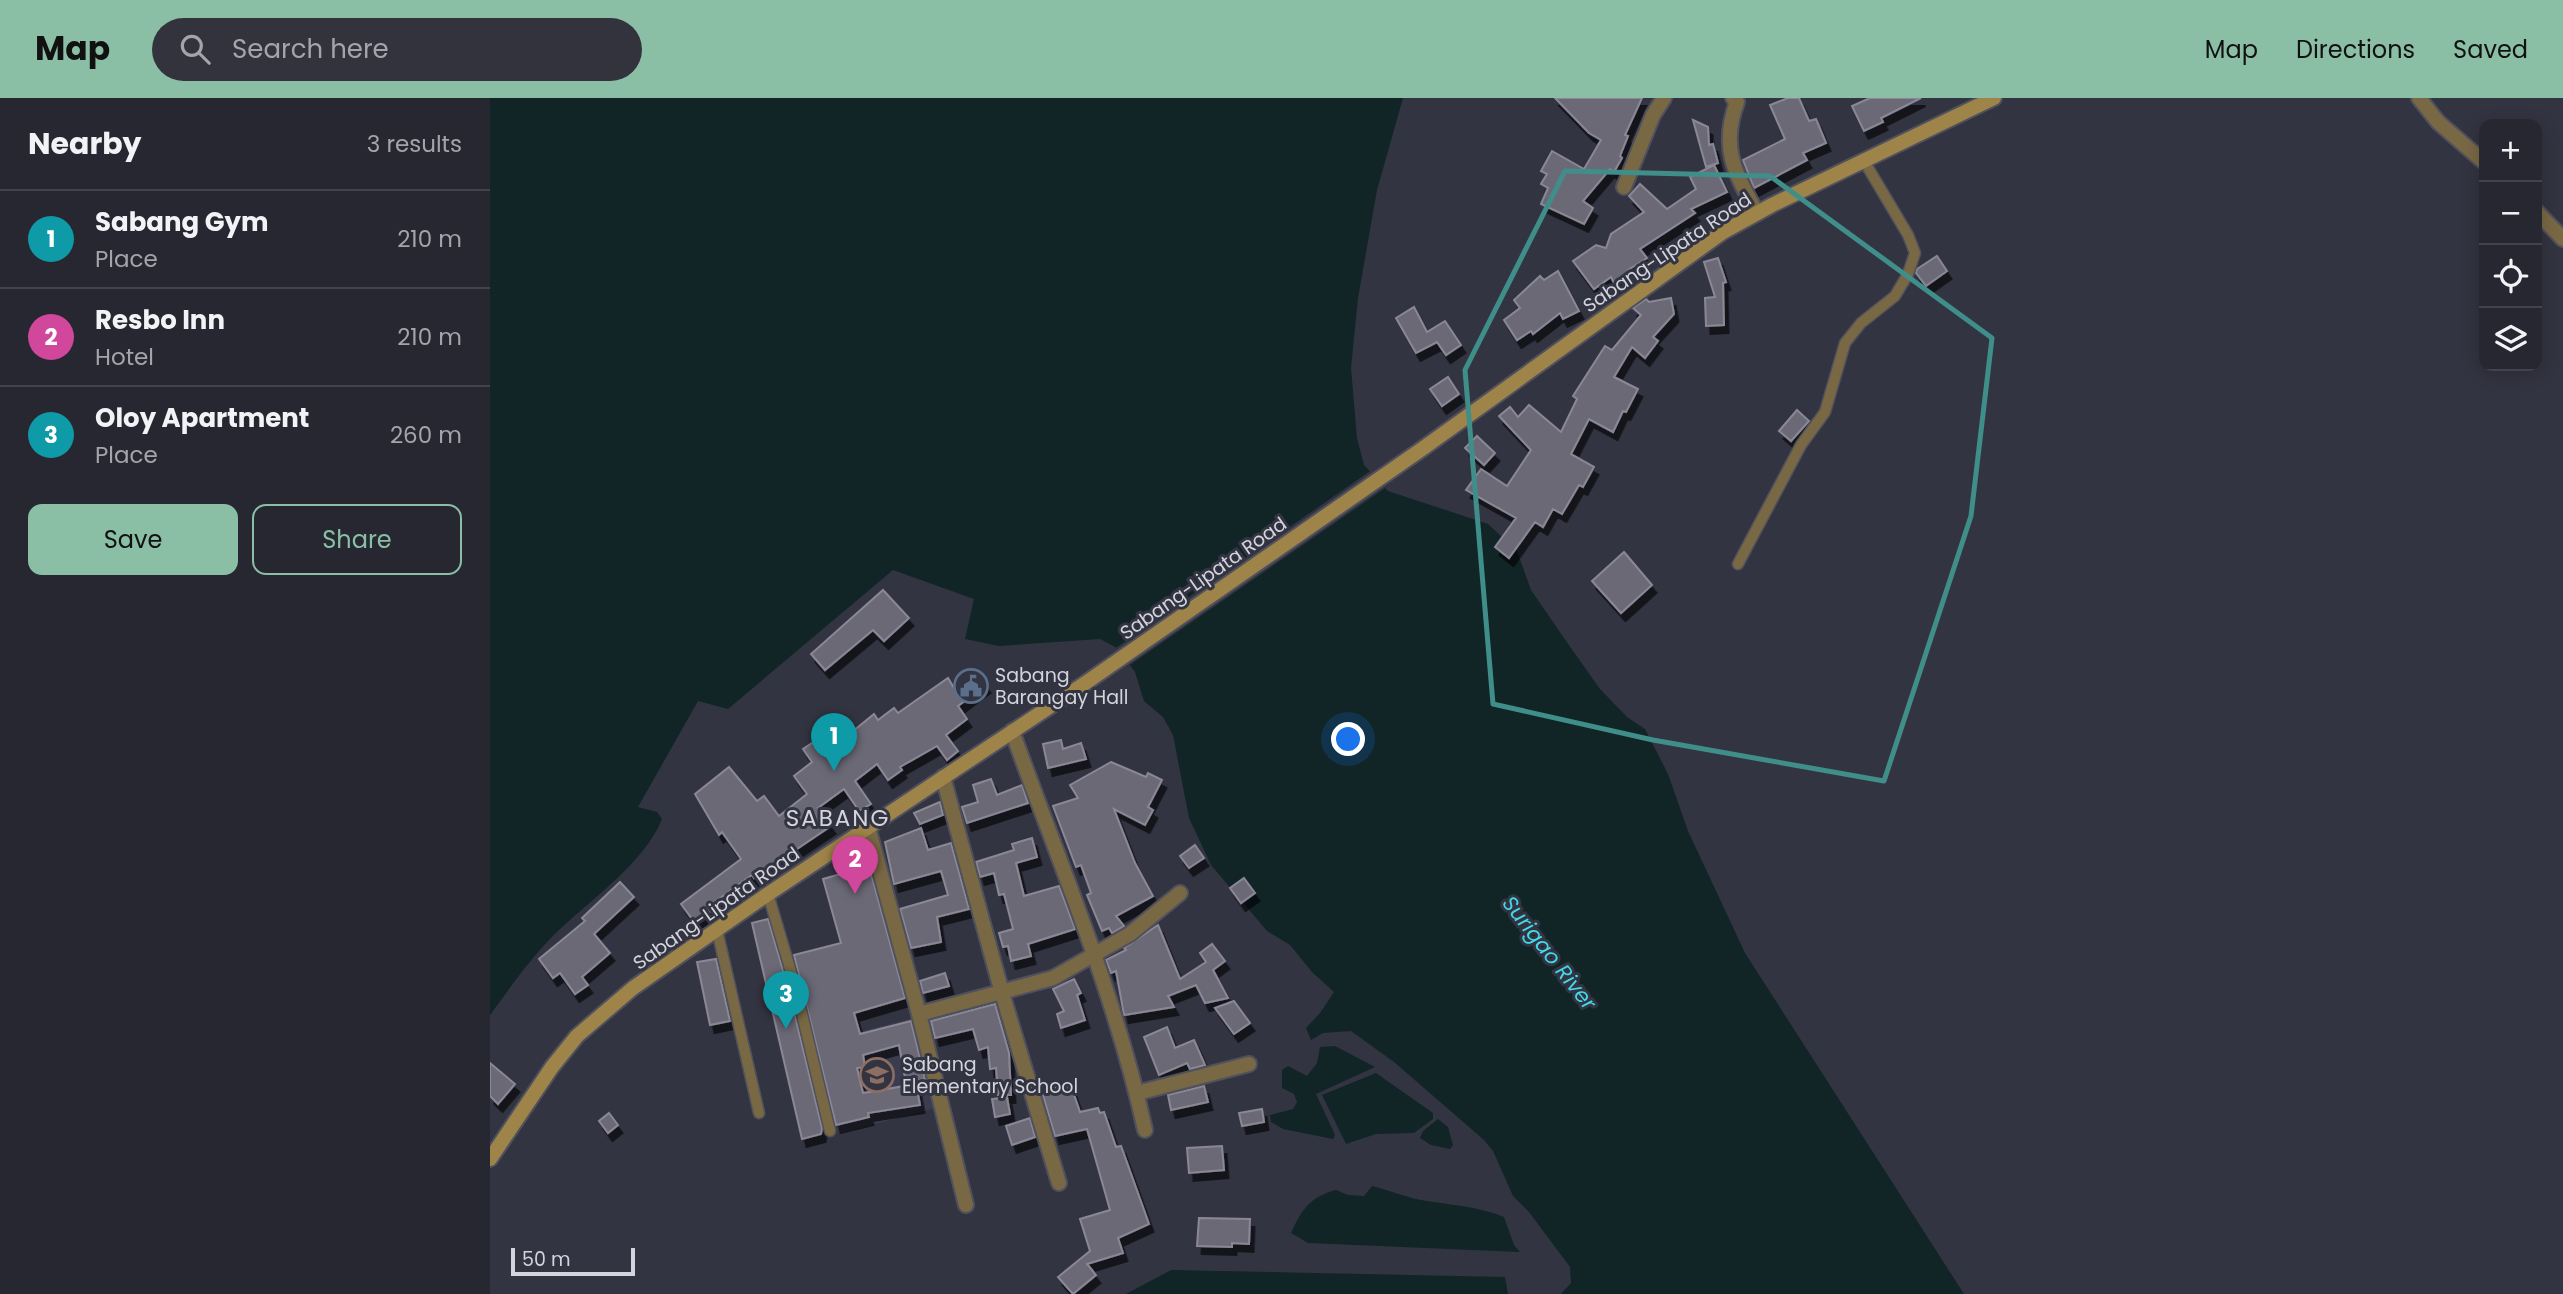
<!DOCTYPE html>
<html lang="en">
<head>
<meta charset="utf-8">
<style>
	:root { --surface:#262731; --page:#32333d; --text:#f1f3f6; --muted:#a4a5ab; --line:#42444d; --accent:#8abfa5 }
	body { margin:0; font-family:Poppins,sans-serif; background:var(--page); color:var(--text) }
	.controls { position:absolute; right:21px; top:21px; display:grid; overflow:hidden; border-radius:14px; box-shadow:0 4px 18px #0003 }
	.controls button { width:63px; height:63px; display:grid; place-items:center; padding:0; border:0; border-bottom:2px solid var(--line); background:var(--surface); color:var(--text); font:35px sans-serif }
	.scale { position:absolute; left:21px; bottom:18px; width:124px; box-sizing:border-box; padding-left:7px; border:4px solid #d3d4dd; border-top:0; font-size:19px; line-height:24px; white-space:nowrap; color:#d3d4dd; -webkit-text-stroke:5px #333441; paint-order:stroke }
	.you { position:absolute; left:859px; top:642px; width:24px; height:24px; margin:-18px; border:5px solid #fff; border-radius:50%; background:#1a73e8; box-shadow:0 0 0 10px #1a73e833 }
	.badge { display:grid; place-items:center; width:46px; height:46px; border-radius:50%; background:var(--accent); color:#fff; font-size:23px; font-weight:700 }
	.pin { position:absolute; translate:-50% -58px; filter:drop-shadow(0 2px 4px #0008) }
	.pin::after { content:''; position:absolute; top:37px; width:24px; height:21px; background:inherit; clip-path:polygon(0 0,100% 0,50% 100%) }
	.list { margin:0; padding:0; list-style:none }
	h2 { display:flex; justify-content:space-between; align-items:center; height:91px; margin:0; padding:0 28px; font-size:30px }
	h2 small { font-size:23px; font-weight:400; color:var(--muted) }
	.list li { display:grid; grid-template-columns:46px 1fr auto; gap:21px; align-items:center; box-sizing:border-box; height:98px; padding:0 28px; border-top:2px solid var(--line) }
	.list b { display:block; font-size:26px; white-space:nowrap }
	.list p { margin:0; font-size:23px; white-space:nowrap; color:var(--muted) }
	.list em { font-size:23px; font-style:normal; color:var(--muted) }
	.actions { display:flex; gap:14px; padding:21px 28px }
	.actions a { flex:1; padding:16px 0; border:2px solid var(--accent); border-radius:14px; text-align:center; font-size:24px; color:var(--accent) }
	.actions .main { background:var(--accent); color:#111 }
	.icon { flex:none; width:38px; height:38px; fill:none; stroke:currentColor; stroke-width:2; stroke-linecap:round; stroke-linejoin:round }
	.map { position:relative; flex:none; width:2073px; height:1196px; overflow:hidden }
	header { display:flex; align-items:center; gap:42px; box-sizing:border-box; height:98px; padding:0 35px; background:var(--accent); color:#111 }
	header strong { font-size:33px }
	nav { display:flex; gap:38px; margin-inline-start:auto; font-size:24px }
	.search { width:490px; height:63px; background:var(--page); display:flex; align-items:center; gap:18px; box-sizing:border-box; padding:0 24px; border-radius:38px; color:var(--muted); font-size:26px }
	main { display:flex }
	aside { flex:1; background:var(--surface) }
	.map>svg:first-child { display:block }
	.built { fill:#3b3c4f }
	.water { fill:#112426 }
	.pier { fill:#333441 }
	.building { fill:#6c6977; stroke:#8a8796; stroke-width:2; filter:url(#shadow) }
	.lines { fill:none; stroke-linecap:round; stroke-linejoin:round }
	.lane-casing { stroke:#50515d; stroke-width:13 }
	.street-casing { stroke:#50515d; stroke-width:18 }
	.secondary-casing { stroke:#50515d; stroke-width:18 }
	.lane { stroke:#796844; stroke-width:10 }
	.street { stroke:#796844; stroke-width:14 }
	.secondary { stroke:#9e8449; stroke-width:14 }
	.marked { fill:none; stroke:#408e8a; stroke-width:5; stroke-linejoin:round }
	.labels { text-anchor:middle; stroke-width:6; stroke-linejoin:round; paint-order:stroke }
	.street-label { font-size:19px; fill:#d3d4dd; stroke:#333441 }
	.poi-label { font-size:19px; fill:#d3d4dd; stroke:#333441; text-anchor:start }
	.water-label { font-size:21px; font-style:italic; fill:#43d8e9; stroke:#333441 }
	.quarter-label { font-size:23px; letter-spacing:2px; fill:#d3d4dd; stroke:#333441 }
</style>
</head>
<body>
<header>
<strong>Map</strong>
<div class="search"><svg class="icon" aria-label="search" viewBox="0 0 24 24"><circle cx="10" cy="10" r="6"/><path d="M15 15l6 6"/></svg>Search here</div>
<nav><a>Map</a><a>Directions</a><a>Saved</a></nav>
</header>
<main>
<aside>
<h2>Nearby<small>3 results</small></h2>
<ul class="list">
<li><span class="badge" style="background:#0f9aa8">1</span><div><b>Sabang Gym</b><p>Place</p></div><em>210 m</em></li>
<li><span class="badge" style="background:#d1479c">2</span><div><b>Resbo Inn</b><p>Hotel</p></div><em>210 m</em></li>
<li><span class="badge" style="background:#0f9aa8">3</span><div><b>Oloy Apartment</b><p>Place</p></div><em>260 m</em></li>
</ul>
<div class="actions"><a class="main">Save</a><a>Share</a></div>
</aside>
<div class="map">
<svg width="2073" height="1196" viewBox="0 0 2073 1196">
	<defs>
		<filter id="shadow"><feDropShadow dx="4.5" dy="8" stdDeviation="0" flood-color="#0009"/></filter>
	</defs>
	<rect width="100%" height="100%" fill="#333441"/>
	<path class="built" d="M426,919L449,1009L348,1036L324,946Z"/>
	<g class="water">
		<path d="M0,0H913L887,92L868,200L861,270L867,340L874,367L898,393L998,426L1027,453L1041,492L1076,543L1110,591L1137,619L1155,631L1178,676L1198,733L1255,855L1474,1196H1071L1081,1185L1080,1169L1039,1114L1023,1098L1003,1053L994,1042L904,964L861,933L833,935L821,942L816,930L830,915L844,894L822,874L800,847L777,833L721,767L699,720L683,637L673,619L654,603L645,574L627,550L610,541L509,548L475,541L484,501L403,472L238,611L208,603L148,709L167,714L172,721C155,765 97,804 63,838C39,862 20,890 0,917Z"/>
		<path d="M845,948L885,969L826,996L845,1037L843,1041L793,1031L781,1024L780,1017L803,1011L807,1004L804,996L792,990V972L798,968L817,978L827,965L830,949Z"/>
		<path d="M886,975L943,1015V1021L924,1035L886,1036L856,1046L832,997Z"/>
		<path d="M948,1021L958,1029L963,1047L960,1051L941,1047L930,1040L933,1033Z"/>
		<path d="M882,1088C899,1092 915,1099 931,1102C960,1107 987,1108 1014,1119L1024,1147L1030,1154L818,1145L801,1135C812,1111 820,1099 846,1092L858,1097L874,1098Z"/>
		<path d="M681,1172L1015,1179L1018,1196H636Z"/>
	</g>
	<path class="pier" d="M883,371L898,388L637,569L623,552Z"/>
	<g class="building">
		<path d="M1065,0H1152L1135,37L1138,38L1130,58L1132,60L1124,74L1120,71L1093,103L1103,110L1094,126L1051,106L1058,90L1051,86L1057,76L1051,73L1062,53L1094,71L1111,42L1099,35Z"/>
		<path d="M1298,0H1309L1319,23L1326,21L1336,45L1313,55L1317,62L1264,90L1253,62L1295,41L1280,7Z"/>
		<path d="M1380,0H1431L1391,20L1393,24L1374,33L1362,8Z"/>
		<path d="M1203,22L1218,29L1219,47L1223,46L1228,65L1216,69Z"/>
		<path d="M1224,67L1237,94L1201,111L1205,115L1150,151L1157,160L1138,172L1141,177L1125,187L1121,179L1104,191L1083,163L1106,147L1116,150L1121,136L1154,114L1139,98L1150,86L1177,111L1206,91L1200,79Z"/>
		<path d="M1447,158L1457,173L1436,188L1426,175L1427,171Z"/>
		<path d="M1228,160L1236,184L1233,185L1234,227L1216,228L1215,200L1225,199L1214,164Z"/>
		<path d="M1068,173L1089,213L1073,221L1070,215L1043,236L1041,233L1027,242L1014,222L1030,210L1024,202L1050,178L1054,182Z"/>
		<path d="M1181,200L1184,216L1163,239L1168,243L1155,260L1142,249L1124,279L1148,291L1136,314L1133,313L1123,334L1099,321L1081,356L1104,369L1093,389L1089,387L1072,416L1063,411L1053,429L1045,424L1019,460L1005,449L1026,420L976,392L991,371L1017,388L1041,352L1009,318L1020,309L1028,319L1039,307L1071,334L1087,301L1083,298L1115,248L1122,252L1151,217L1143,210L1156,201L1159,204Z"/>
		<path d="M924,209L937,234L955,223L971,247L956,257L947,244L926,255L906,220Z"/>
		<path d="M958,279L969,296L952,308L940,291Z"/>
		<path d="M1307,312L1319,323L1301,343L1289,333Z"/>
		<path d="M987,338L1005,355L994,367L975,350Z"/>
		<path d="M1134,454L1162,487L1131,515L1102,483Z"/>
		<path d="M393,492L419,520L394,543L383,532L335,572L321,556Z"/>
		<path d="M486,573L496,587L468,608L477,621L456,637L468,653L457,662L447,648L410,669L412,672L398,682L387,666L365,683L381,706L369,713L354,691L328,710L341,728L264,780L262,777L225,804L228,808L205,825L191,806L251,761L232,734L229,737L205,696L239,669L267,703L274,698L289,718L317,696L304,678L322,664L313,651L337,635L346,647L384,616L388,622L404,610L408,615L458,580L464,590Z"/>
		<path d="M571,642L573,651L591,645L596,661L558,670L553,646Z"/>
		<path d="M621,664L656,679L658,675L672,682L658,709L663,712L655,727L624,711L645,765L663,798L626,818L634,828L622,835L619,830L612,833L597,797L601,795L591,767L586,769L563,708L588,700L580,687Z"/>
		<path d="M501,681L507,697L532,687L538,705L477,725L472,709L488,704L483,687Z"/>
		<path d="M450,704L453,717L430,726L424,715Z"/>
		<path d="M431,730L438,752L461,745L479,811L447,819L451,844L421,850L410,811L458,797L451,773L404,786L395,744Z"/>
		<path d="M542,740L547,759L526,765L534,798L569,788L585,831L538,846L541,858L521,863L518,848L513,849L509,835L523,831L514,796L509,797L504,775L490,779L486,764L524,752L522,746Z"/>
		<path d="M705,747L714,760L699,770L690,758Z"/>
		<path d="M379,768L415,900L364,915L370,936L421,923L435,981L416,985L409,947L373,957L375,969L367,970L373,995L426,986L430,1007L378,1015L379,1019L346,1027L304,857L351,845L333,781Z"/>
		<path d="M754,780L765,795L751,805L740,790Z"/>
		<path d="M130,784L144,799L104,836L120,855L92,879L98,887L85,896L70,875L63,880L49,861L95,823L92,820Z"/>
		<path d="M278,821L299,893L332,1030L331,1036L312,1041L262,825Z"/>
		<path d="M668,827L690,881L716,864L710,855L722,846L735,863L723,872L738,900L715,905L706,887L678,898L684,909L634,917L626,873L621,875L616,862L636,852L634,850Z"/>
		<path d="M226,861L240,923L220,927L207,864Z"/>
		<path d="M455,875L459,888L433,895L430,883Z"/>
		<path d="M584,881L591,895L587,897L595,922L571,930L567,916L574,913L563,891Z"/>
		<path d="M744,903L760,925L744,936L725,910Z"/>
		<path d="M505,906L519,955L521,997H508L506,970L500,971L498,949L489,952L483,931L445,940L441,923Z"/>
		<path d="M677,929L685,950L704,942L715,967L700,971L697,965L669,977L654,939Z"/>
		<path d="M0,965L25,986L8,1006L0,998Z"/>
		<path d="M580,985L590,1014L608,1010L610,1015L614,1014L626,1049L631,1048L659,1126L628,1140L633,1155L597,1166L606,1177L583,1196L568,1179L600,1153L590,1121L620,1112L597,1031L565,1038L552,994Z"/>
		<path d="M714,988L718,1004L681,1012L678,997Z"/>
		<path d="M517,999L520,1016L505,1019L502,1001Z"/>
		<path d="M772,1011L774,1024L752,1028L749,1015Z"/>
		<path d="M119,1015L128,1027L118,1035L109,1023Z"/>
		<path d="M540,1020L545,1039L522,1047L516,1028Z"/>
		<path d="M732,1048L734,1072L699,1075L697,1050Z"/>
		<path d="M709,1120L760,1121L759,1146L742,1145V1149L707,1148Z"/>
	</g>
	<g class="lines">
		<g class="lane-casing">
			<g id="lane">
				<path d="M1248,466L1311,347L1335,314L1355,245L1371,225L1405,198L1418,176L1425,155L1418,137L1374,63"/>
				<path d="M278,796L306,891L340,1033"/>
				<path d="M227,832L269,1015"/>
			</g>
		</g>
		<g class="street-casing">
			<g id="street">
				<path d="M1243,0L1247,4C1230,50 1245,75 1267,115"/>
				<path d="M1929,0L1948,24L1994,64"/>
				<path d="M1134,89L1163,17L1174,0"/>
				<path d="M2047,114L2073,141"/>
				<path d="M522,633C569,764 625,895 655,1032"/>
				<path d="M453,679L512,895L569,1085"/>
				<path d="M378,729L429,916L476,1107"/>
				<path d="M429,916L563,880L640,836L690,795"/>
				<path d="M647,995L759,966"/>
			</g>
		</g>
		<g class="secondary-casing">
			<path id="secondary" d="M0,1061L62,969L87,938L143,890L278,796L594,586L932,351L1233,134L1282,107L1504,0"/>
		</g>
		<use href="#lane" class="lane"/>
		<use href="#street" class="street"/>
		<use href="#secondary" class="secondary"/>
	</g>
	<path class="marked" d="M1075,73L1280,78L1502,240L1481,418L1394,683L1163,642L1003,606L975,272Z"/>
	<defs>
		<g id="civic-ring" transform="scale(1.75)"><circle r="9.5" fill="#333441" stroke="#5c6f8a" stroke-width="1.5"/><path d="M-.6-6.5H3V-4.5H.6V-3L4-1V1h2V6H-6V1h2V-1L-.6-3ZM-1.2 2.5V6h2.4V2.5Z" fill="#5c6f8a"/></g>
		<g id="school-ring" transform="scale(1.75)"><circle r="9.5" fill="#333441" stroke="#8d6e63" stroke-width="1.5"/><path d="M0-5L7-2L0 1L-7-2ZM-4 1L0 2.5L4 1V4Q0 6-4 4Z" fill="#8d6e63"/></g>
	</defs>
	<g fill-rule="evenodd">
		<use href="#civic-ring" x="481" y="588"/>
		<use href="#school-ring" x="387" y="977"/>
	</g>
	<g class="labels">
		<g class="street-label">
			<text transform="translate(1177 154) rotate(-34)" y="7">Sabang-Lipata Road</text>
			<text transform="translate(713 480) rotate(-35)" y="7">Sabang-Lipata Road</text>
			<text transform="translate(226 810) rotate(-35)" y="7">Sabang-Lipata Road</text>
		</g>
		<g class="poi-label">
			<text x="505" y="584">Sabang<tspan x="505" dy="22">Barangay Hall</tspan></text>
			<text x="412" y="973">Sabang<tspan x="412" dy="22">Elementary School</tspan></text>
		</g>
		<g class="water-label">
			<text transform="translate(1059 855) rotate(52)" y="7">Surigao River</text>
		</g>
		<g class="quarter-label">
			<text x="348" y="728">SABANG</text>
		</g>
	</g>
</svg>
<div class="controls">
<button>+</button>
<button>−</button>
<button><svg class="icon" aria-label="locate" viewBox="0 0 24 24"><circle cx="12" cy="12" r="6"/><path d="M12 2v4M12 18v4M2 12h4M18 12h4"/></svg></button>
<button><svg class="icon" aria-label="layers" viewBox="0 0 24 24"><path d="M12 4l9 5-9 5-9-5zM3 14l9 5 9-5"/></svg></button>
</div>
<div class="scale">50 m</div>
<div class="you"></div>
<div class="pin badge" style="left:344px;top:673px;background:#0f9aa8">1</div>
<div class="pin badge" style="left:365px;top:796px;background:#d1479c">2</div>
<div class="pin badge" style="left:296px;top:931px;background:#0f9aa8">3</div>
</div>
</main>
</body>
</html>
